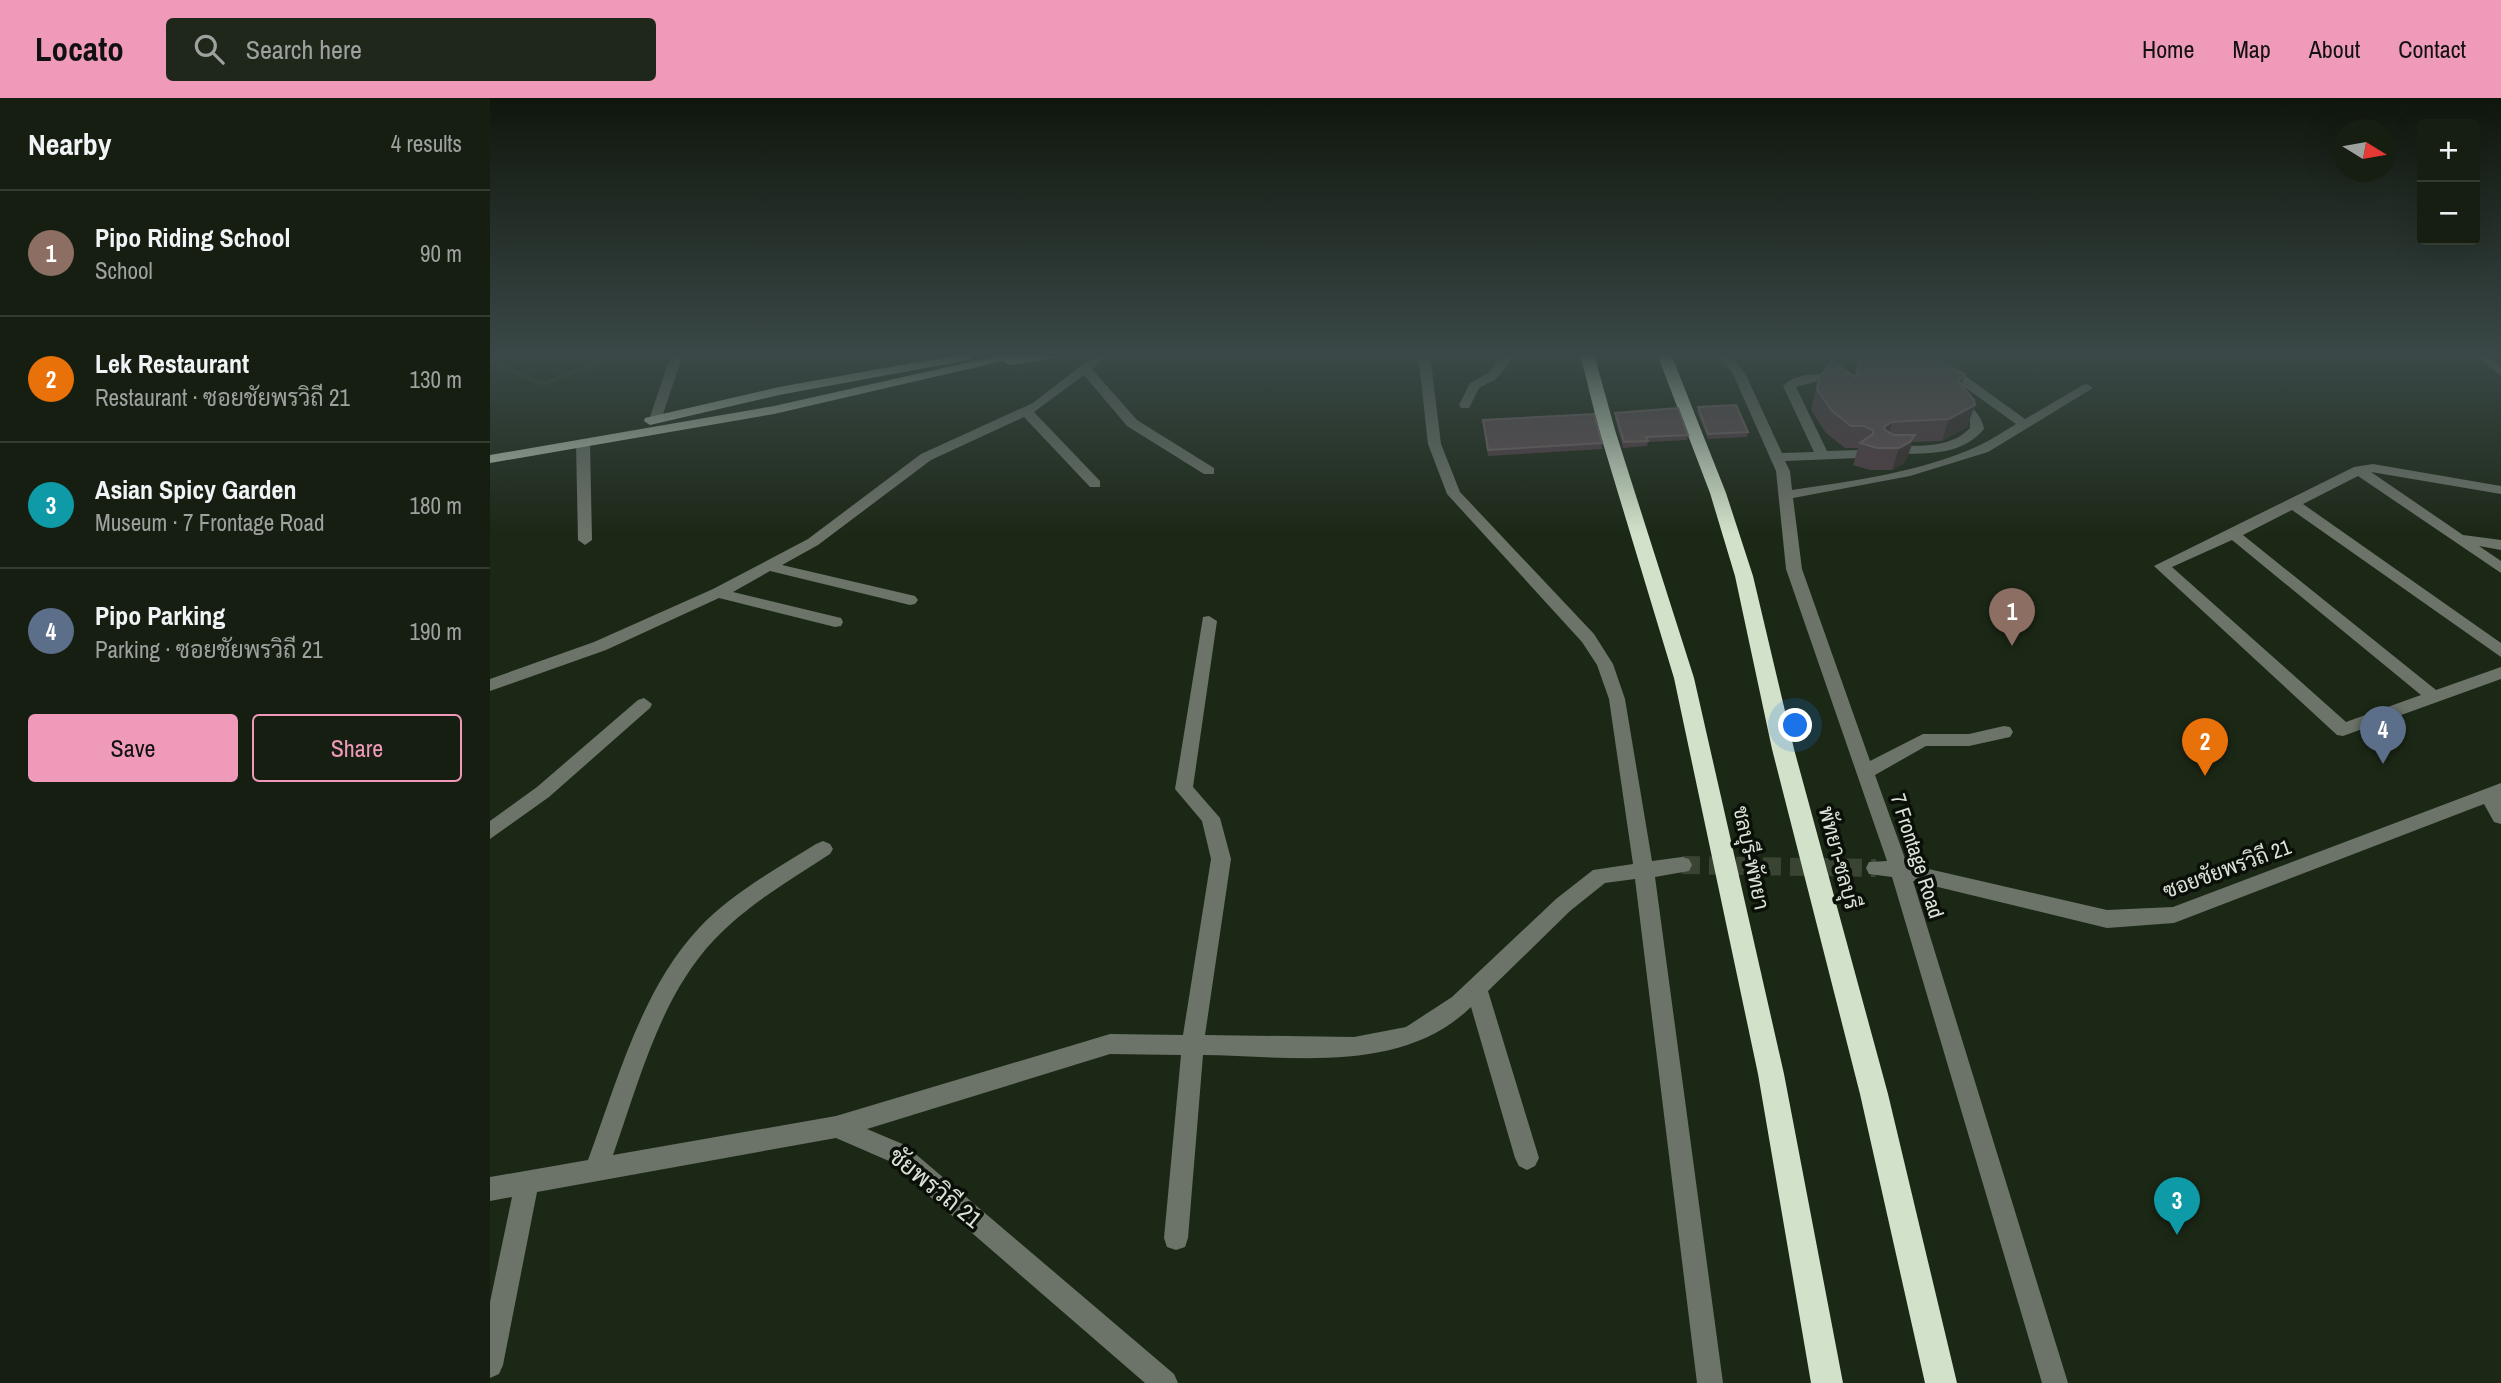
<!DOCTYPE html>
<html lang="en">
<head>
<meta charset="utf-8">
<style>
	:root { --surface:#151e10; --page:#1e2719; --text:#f1f3f6; --muted:#9da29f; --line:#343c30; --accent:#ef9ab8 }
	body { margin:0; font-family:"Archivo Narrow",Sarabun,sans-serif; background:var(--page); color:var(--text) }
	.controls { position:absolute; right:21px; top:21px; display:grid; overflow:hidden; border-radius:7px; box-shadow:0 7px 28px #0002 }
	.controls button { width:63px; height:63px; display:grid; place-items:center; padding:0; border:0; border-bottom:2px solid var(--line); background:var(--surface); color:var(--text); font:35px sans-serif }
	.compass { position:absolute; left:1843px; top:21px; width:63px; height:63px; border-radius:50%; background:var(--surface); box-shadow:0 7px 28px #0002; rotate:101deg }
	.you { position:absolute; left:1306px; top:628px; width:24px; height:24px; margin:-18px; border:5px solid #fff; border-radius:50%; background:#1a73e8; box-shadow:0 0 0 10px #1a73e833 }
	.badge { display:grid; place-items:center; width:46px; height:46px; border-radius:50%; background:var(--accent); color:#fff; font-size:23px; font-weight:700 }
	.pin { position:absolute; translate:-50% -58px; filter:drop-shadow(0 2px 4px #0008) }
	.pin::after { content:''; position:absolute; top:37px; width:24px; height:21px; background:inherit; clip-path:polygon(0 0,100% 0,50% 100%) }
	.list { margin:0; padding:0; list-style:none }
	h2 { display:flex; justify-content:space-between; align-items:center; height:91px; margin:0; padding:0 28px; font-size:30px }
	h2 small { font-size:23px; font-weight:400; color:var(--muted) }
	.list li { display:grid; grid-template-columns:46px 1fr auto; gap:21px; align-items:center; box-sizing:border-box; height:126px; padding:0 28px; border-top:2px solid var(--line) }
	.list b { display:block; font-size:26px; white-space:nowrap }
	.list p { margin:0; font-size:23px; white-space:nowrap; color:var(--muted) }
	.list em { font-size:23px; font-style:normal; color:var(--muted) }
	.actions { display:flex; gap:14px; padding:21px 28px }
	.actions a { flex:1; padding:16px 0; border:2px solid var(--accent); border-radius:7px; text-align:center; font-size:24px; color:var(--accent) }
	.actions .main { background:var(--accent); color:#111 }
	.icon { flex:none; width:38px; height:38px; fill:none; stroke:currentColor; stroke-width:2; stroke-linecap:round; stroke-linejoin:round }
	.map { position:relative; flex:none; width:2011px; height:1285px; overflow:hidden }
	header { display:flex; align-items:center; gap:42px; box-sizing:border-box; height:98px; padding:0 35px; background:var(--accent); color:#111 }
	header strong { font-size:33px }
	nav { display:flex; gap:38px; margin-inline-start:auto; font-size:24px }
	.search { width:490px; height:63px; background:var(--page); display:flex; align-items:center; gap:18px; box-sizing:border-box; padding:0 24px; border-radius:7px; color:var(--muted); font-size:26px }
	main { display:flex }
	aside { flex:1; background:var(--surface) }
	.map>svg:first-child { display:block }
	.lines { fill:none; stroke-linecap:round; stroke-linejoin:round }
	.stream { stroke:#263f17; stroke-width:4.5 }
	.minor-tunnel { stroke:#394433; stroke-width:18; stroke-dasharray:18 9; stroke-linecap:butt }
	.minor { fill:#6c7369; fill-rule:evenodd }
	.major { fill:#b5c2ae; fill-rule:evenodd }
	.highway { fill:#d2e2ca; fill-rule:evenodd }
	.wall { fill:#543e45 }
	.shaded-wall { fill:#382e2c }
	.building { fill:#635055; stroke:#766769; stroke-width:2 }
	.labels { text-anchor:middle; stroke-width:7; stroke-linejoin:round; paint-order:stroke }
	.street-label { font-size:21px; fill:#dbe3d7; stroke:#0a0f07 }
	.near-street-label { font-size:24px; fill:#dbe3d7; stroke:#0a0f07 }
</style>
</head>
<body>
<header>
<strong>Locato</strong>
<div class="search"><svg class="icon" aria-label="search" viewBox="0 0 24 24"><circle cx="10" cy="10" r="6"/><path d="M15 15l6 6"/></svg>Search here</div>
<nav><a>Home</a><a>Map</a><a>About</a><a>Contact</a></nav>
</header>
<main>
<aside>
<h2>Nearby<small>4 results</small></h2>
<ul class="list">
<li><span class="badge" style="background:#8d6e63">1</span><div><b>Pipo Riding School</b><p>School</p></div><em>90 m</em></li>
<li><span class="badge" style="background:#e8710a">2</span><div><b>Lek Restaurant</b><p>Restaurant · ซอยชัยพรวิถี 21</p></div><em>130 m</em></li>
<li><span class="badge" style="background:#0f9aa8">3</span><div><b>Asian Spicy Garden</b><p>Museum · 7 Frontage Road</p></div><em>180 m</em></li>
<li><span class="badge" style="background:#5c6f8a">4</span><div><b>Pipo Parking</b><p>Parking · ซอยชัยพรวิถี 21</p></div><em>190 m</em></li>
</ul>
<div class="actions"><a class="main">Save</a><a>Share</a></div>
</aside>
<div class="map">
<svg width="2011" height="1285" viewBox="0 0 2011 1285">
	<rect width="100%" height="100%" fill="#1c2816"/>
	<g class="lines">
		<path class="stream" d="M0,263L53,286L128,256"/>
		<path class="minor-tunnel" d="M1192,767L1386,770"/>
		<g class="minor">
			<path d="M181,256H193L170,325H160L159,322Z"/>
			<path d="M606,256H619L602,271L647,322L724,370V376H714L637,328L594,277L544,314L610,383V389H600L534,319L441,362L328,447L292,467L425,498L428,502L425,506L420,507L280,473L243,494L351,520L353,524L351,528L345,529L229,500L116,552L0,593V581L104,544L223,491L318,441L431,356L543,305Z"/>
			<path d="M928,256H940L951,346L970,394L1104,536L1123,566L1135,601L1162,763L1192,759L1199,761L1202,767L1199,773L1165,779L1233,1285H1207L1145,781L1115,785L1080,813L998,893L1049,1060L1045,1068L1037,1072L1029,1068L1025,1060L981,909C911,977 802,958 713,957L698,1140L695,1149L686,1152L677,1149L674,1140L691,957L620,956L377,1031L415,1047L684,1276L688,1285H655L399,1063L346,1040L47,1094L13,1267L9,1276L0,1280V1204L22,1099L0,1103V1079L98,1062C127,984 151,892 209,830C242,795 286,771 326,746L333,743L340,746L343,751L340,756C300,782 257,807 224,842C170,899 149,984 123,1057L346,1018L620,936L693,937L721,761L712,723L685,691L713,519L719,518L727,523L703,689L730,720L741,761L715,937L864,939L916,929L962,899L1066,801L1103,772L1143,766L1119,601L1107,567L1092,544L957,396L938,346Z"/>
			<path d="M1014,256H1026L1006,281L989,290L979,310H971L969,307L980,285L998,275Z"/>
			<path d="M1227,256H1239L1255,275L1292,355L1324,354L1293,288C1302,278 1327,272 1338,280L1306,289L1337,353L1368,352L1375,356L1368,360L1295,363L1300,373L1302,392C1363,383 1431,374 1488,348C1501,342 1513,334 1526,326L1451,272V266H1459L1535,321L1593,287L1597,286L1603,290L1498,354L1420,378L1303,400L1312,471L1380,663L1433,636H1479L1514,628L1520,629L1523,634L1520,639L1479,648H1436L1385,677L1417,766L1617,812L1683,809L2011,685V726L2004,724L1994,706L1684,825L1617,830L1423,783L1578,1285H1552L1402,779L1379,776L1376,770L1379,764L1397,763L1296,471L1286,373L1243,276Z"/>
			<path d="M1984,256H1997L2011,268V278Z"/>
			<path d="M1469,301C1481,306 1492,318 1494,331C1470,360 1431,355 1398,356L1391,352L1398,348C1426,347 1459,352 1480,330V323L1463,305Z"/>
			<path d="M93,341L100,345L102,442L95,447L88,442L86,345Z"/>
			<path d="M1883,366L2011,388V396L1881,374L1973,437L2011,442V452L1989,448L2011,463V475L1868,378L1813,406L2011,545V559L1802,412L1753,437L1946,592L2011,569V581L1853,638L1847,637L1664,468L1864,369ZM1742,442L1931,597L1856,624L1682,469Z"/>
			<path d="M154,600L162,606L160,610L59,699L0,741V723L47,689L148,602Z"/>
		</g>
		<g class="major">
			<path d="M472,256L485,258L479,262L289,297L160,327L154,323L155,320L289,289Z"/>
			<path d="M515,256H573L567,260L519,267L513,263L284,316L0,365V357L284,308Z"/>
		</g>
		<g class="highway">
			<path d="M1090,256H1104L1125,332L1204,580L1294,976L1353,1285H1321L1268,976L1184,580L1109,332Z"/>
			<path d="M1167,256H1181L1236,395L1263,478L1304,651L1398,996L1467,1285H1435L1370,996L1282,651L1245,478L1220,395Z"/>
			<path d="M1225,256H1240L1233,260Z"/>
		</g>
	</g>
	<g class="wall">
		<path d="M1370,258L1471,287L1477,329L1452,343L1422,344L1418,358L1413,366L1402,372H1380L1363,367L1368,350H1355L1336,335L1321,312L1329,279H1364Z"/>
		<path d="M1208,309L1258,334L1257,339L1218,341L1207,314Z"/>
		<path d="M1125,315L1198,337L1197,342L1158,344L1157,348L1133,350L1125,320Z"/>
		<path d="M993,322L1112,345V351L998,358Z"/>
	</g>
	<g class="shaded-wall">
		<path d="M1475,276L1468,297V283Z"/>
		<path d="M1485,307L1477,329L1452,343L1459,321Z"/>
		<path d="M1402,324L1396,346L1388,351L1394,329Z"/>
		<path d="M1425,337L1418,358L1413,366L1402,372L1409,350Z"/>
	</g>
	<g class="building">
		<path d="M1382,256H1416L1442,260L1475,276L1468,283L1484,302L1485,307L1459,321L1402,324L1394,329L1395,332L1404,337H1425L1420,344L1409,350H1387L1370,345L1383,336V332L1374,328H1361L1342,313L1327,291L1329,279L1343,263L1366,280L1370,258Z"/>
		<path d="M1246,307L1258,334L1218,336L1208,309Z"/>
		<path d="M1188,310L1198,337L1156,339L1158,343L1134,344L1125,315Z"/>
		<path d="M1104,316L1112,345L998,352L993,322Z"/>
	</g>
	<linearGradient id="sky" x2="0" y2="1"><stop stop-color="#0f160c"/><stop offset="0.59" stop-color="#3a4847"/><stop offset="1" stop-color="#3a4847" stop-opacity="0"/></linearGradient>
	<rect width="2011" height="436" fill="url(#sky)"/>
	<g class="labels">
		<g class="street-label">
			<text transform="translate(1427 758) rotate(72)" y="7">7 Frontage Road</text>
			<text transform="translate(1261 760) rotate(78)" y="7">ชลบุรี-พัทยา</text>
			<text transform="translate(1349 760) rotate(75)" y="7">พัทยา-ชลบุรี</text>
			<text transform="translate(1737 771) rotate(-20)" y="7">ซอยชัยพรวิถี 21</text>
		</g>
		<g class="near-street-label">
			<text transform="translate(445 1090) rotate(39)" y="8">ชัยพรวิถี 21</text>
		</g>
	</g>
</svg>
<div class="controls">
<button>+</button>
<button>−</button>
</div>
<svg class="compass" viewBox="-18 -18 36 36"><path d="M0-13l5 13h-10z" fill="#e53935"/><path d="M0 13l5-13h-10z" fill="#9da29f"/></svg>
<div class="you"></div>
<div class="pin badge" style="left:1522px;top:548px;background:#8d6e63">1</div>
<div class="pin badge" style="left:1715px;top:678px;background:#e8710a">2</div>
<div class="pin badge" style="left:1687px;top:1137px;background:#0f9aa8">3</div>
<div class="pin badge" style="left:1893px;top:666px;background:#5c6f8a">4</div>
</div>
</main>
</body>
</html>
